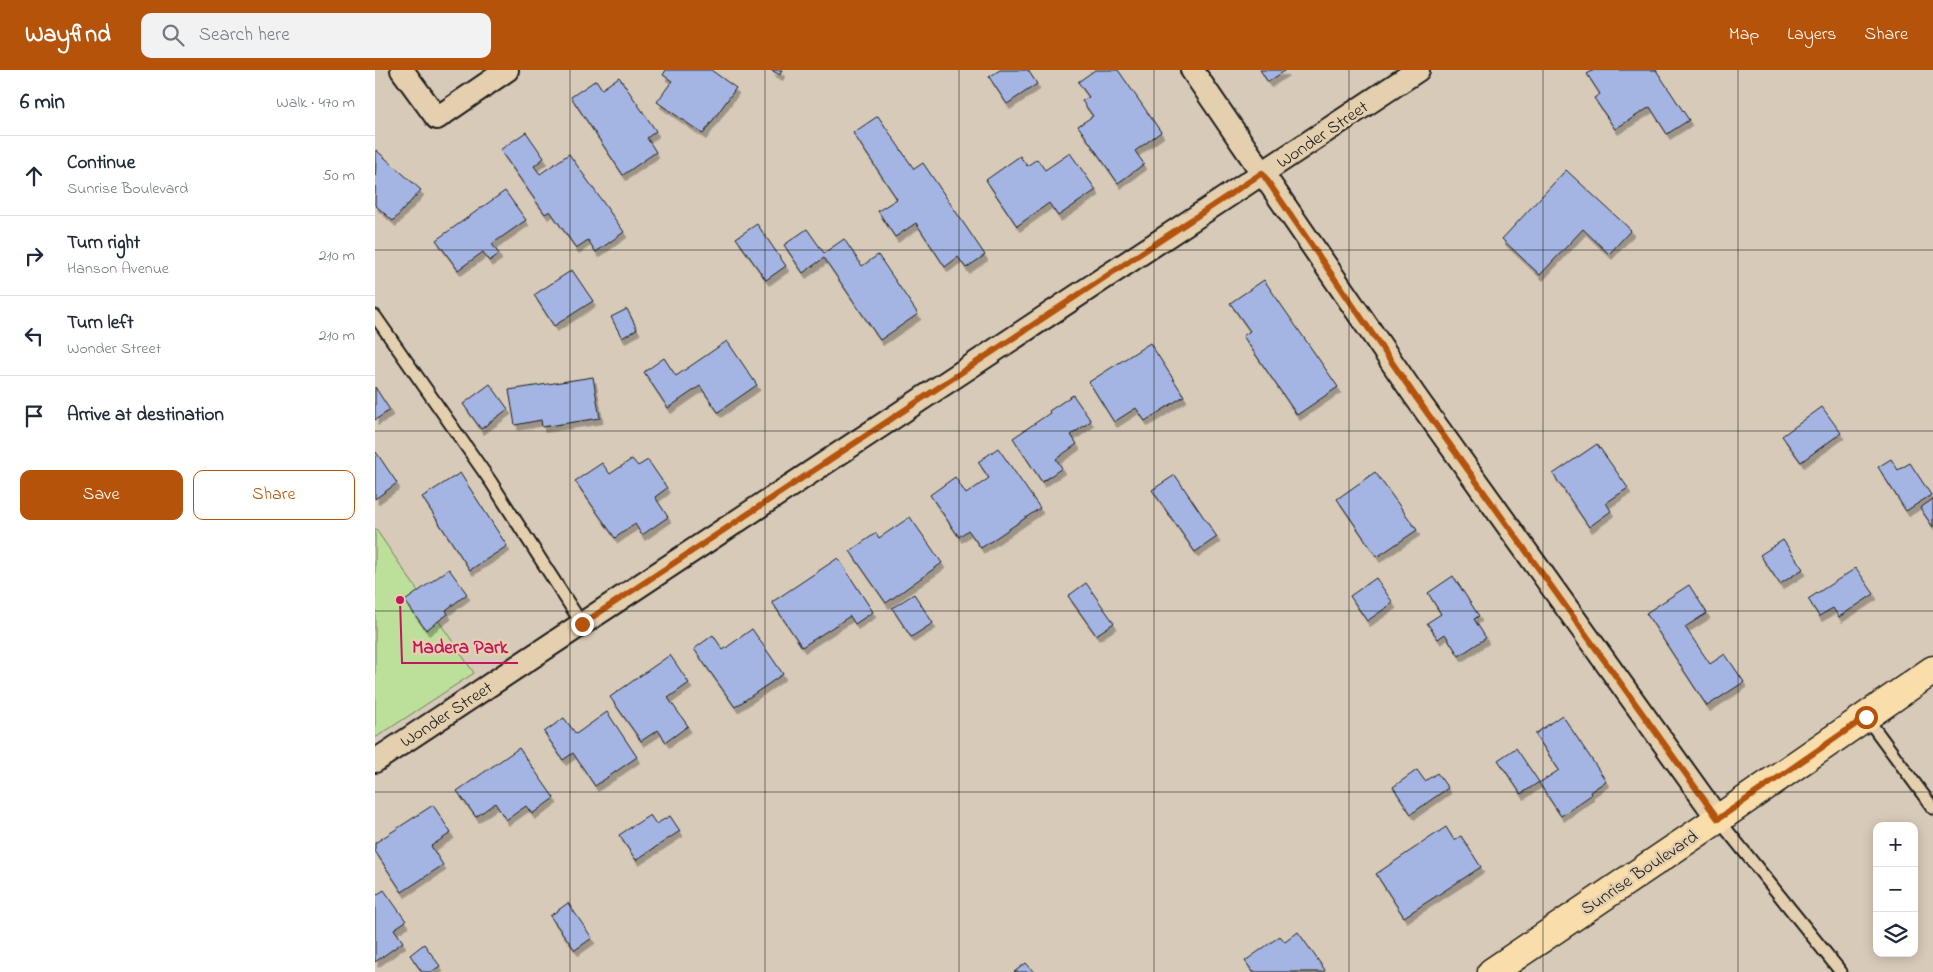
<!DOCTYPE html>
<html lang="en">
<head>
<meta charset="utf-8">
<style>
	:root { --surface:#fff; --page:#f2f2f3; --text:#1f2937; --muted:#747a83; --line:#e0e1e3; --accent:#b45309 }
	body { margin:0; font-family:"Indie Flower",sans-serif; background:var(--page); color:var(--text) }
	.controls { position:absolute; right:15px; bottom:15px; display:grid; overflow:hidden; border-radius:10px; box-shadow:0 2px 12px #0003 }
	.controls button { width:45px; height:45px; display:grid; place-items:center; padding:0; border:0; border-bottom:1px solid var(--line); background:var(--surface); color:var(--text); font:25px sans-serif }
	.stop { position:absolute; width:15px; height:15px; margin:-11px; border:4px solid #b45309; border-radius:50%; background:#fff }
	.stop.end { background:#b45309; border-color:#fff; box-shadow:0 1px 5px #0008 }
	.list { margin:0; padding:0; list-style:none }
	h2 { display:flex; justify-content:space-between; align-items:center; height:65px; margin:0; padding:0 20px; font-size:21px }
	h2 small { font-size:16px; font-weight:400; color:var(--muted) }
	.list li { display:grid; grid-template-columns:32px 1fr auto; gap:15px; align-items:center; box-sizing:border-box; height:80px; padding:0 20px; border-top:1px solid var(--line) }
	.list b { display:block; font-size:19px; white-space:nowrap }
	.list p { margin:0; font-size:16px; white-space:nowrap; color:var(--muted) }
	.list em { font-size:16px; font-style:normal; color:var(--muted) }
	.actions { display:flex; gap:10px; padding:15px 20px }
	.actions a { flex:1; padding:11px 0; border:1px solid var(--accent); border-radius:10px; text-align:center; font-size:18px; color:var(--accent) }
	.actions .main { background:var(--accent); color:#fff }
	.icon { flex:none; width:28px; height:28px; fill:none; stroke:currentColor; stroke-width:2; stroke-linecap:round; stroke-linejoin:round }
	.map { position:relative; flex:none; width:1558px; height:902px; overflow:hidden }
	header { display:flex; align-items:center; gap:30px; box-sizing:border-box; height:70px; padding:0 25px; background:var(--accent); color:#fff }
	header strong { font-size:24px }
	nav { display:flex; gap:28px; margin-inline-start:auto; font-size:18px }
	.search { width:350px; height:45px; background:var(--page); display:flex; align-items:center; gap:12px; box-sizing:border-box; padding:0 18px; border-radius:10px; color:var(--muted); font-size:19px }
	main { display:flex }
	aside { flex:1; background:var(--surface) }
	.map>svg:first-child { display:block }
	.green { fill:#bce09a; stroke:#6c7e5b }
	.building { fill:#a4b5e4; stroke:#1c1c1c; filter:url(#shadow) }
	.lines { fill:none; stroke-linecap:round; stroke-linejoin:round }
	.lane-casing { stroke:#1c1c1c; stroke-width:15 }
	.street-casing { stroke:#1c1c1c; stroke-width:26 }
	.primary-casing { stroke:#1c1c1c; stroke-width:31 }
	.lane { stroke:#e4cfae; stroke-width:11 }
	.street { stroke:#e4cfae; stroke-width:22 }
	.primary { stroke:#f9deab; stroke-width:28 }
	.route { stroke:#b45309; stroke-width:6 }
	.grid { fill:none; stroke:#1c1c1c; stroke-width:1; stroke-opacity:0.55 }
	.labels { text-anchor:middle; stroke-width:5; stroke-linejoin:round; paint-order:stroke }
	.street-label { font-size:18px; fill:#1c1c1c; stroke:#e4cfae }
	.leader { fill:none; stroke:#c2185b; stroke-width:2 }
	.callout-dot { fill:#c2185b; stroke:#e4cfae; stroke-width:2 }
	.callout-label { font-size:19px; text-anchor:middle; font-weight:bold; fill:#c2185b; stroke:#e4cfae; stroke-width:5; stroke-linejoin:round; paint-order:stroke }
</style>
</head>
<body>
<header>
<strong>Wayfind</strong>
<div class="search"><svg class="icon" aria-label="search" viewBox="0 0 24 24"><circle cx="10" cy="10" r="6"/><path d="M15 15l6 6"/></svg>Search here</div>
<nav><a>Map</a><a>Layers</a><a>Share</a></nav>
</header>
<main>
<aside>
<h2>6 min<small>Walk · 470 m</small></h2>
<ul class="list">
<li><svg class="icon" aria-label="ahead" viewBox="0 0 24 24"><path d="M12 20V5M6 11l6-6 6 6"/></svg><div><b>Continue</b><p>Sunrise Boulevard</p></div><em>50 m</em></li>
<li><svg class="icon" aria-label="right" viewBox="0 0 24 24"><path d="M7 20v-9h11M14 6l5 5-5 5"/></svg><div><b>Turn right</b><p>Hanson Avenue</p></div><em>210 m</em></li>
<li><svg class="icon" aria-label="left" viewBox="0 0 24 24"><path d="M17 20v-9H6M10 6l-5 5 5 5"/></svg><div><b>Turn left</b><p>Wonder Street</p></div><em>210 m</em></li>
<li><svg class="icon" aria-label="arrive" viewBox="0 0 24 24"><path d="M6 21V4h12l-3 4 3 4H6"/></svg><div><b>Arrive at destination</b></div></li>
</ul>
<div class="actions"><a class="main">Save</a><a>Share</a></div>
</aside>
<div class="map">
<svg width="1558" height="902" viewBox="0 0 1558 902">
	<defs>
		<filter id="shadow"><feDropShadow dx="3" dy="5.5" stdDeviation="0" flood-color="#0004"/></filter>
	</defs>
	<rect width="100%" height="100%" fill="#d7cab9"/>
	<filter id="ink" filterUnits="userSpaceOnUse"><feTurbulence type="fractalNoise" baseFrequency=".02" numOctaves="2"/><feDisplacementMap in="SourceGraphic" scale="10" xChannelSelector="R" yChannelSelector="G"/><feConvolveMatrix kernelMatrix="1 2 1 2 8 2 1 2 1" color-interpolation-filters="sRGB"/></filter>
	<g filter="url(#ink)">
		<path class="green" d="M0,458L99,603L0,668Z"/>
		<g class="building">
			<path d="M291,0H336L361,18L328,64L282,32L297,11L288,5Z"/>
			<path d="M396,0H407L405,5Z"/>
			<path d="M625,0H653L662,14L632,34L614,7Z"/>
			<path d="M720,0H743L786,62L760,81L769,94L743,113L703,56L718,46L707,31L714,27L703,12Z"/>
			<path d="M885,0H911L893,12Z"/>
			<path d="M1219,0H1281L1314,50L1292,64L1275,37L1240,59L1219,28L1225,24L1212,4Z"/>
			<path d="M244,7L281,61L272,68L281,82L248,105L196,27L221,10L227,19Z"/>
			<path d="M503,46L539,99L548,93L610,185L591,198L583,187L570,197L541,153L520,167L503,141L522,129L478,63Z"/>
			<path d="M151,62L169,88L159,96L165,104L194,84L249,162L221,182L213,170L201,178L175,141L170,144L125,80Z"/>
			<path d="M1,80L46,120L18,151L0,135Z"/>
			<path d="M695,83L721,120L683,146L674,133L642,156L611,110L645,86L652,96L662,89L670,100Z"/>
			<path d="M1191,100L1256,160L1234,184L1208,159L1165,205L1127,169Z"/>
			<path d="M130,121L151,150L117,174L124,184L114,191L108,182L83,200L61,170Z"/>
			<path d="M382,154L411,196L391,210L361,168Z"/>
			<path d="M432,159L449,183L469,169L487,196L503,185L543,244L505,270L449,188L428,203L409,175Z"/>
			<path d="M197,200L218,231L179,256L159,225Z"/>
			<path d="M889,210L963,317L922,345L868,266L875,261L855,233Z"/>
			<path d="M252,239L262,259L247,268L236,247Z"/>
			<path d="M352,271L382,315L343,342L325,316L293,338L269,302L289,288L301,306Z"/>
			<path d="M775,273L809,326L770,351L761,338L739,352L714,312Z"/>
			<path d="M218,307L225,348L167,357L166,350L140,355L134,320Z"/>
			<path d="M115,314L133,339L106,359L88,334Z"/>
			<path d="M0,317L15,340L0,350Z"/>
			<path d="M698,325L716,351L696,365L702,374L681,389L687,398L667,412L638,368L675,343L674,341Z"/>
			<path d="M1447,337L1466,363L1426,392L1407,366Z"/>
			<path d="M1222,374L1253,418L1231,433L1236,441L1214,457L1178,404Z"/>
			<path d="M623,378L665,438L606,478L593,460L584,467L555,425L580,407L591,424L614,408L603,392Z"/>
			<path d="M1,382L22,413L0,429V383Z"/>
			<path d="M257,389L263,396L273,390L292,418L280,427L293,447L267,465L260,454L240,468L200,411L227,393L235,404Z"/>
			<path d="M1516,389L1523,400L1535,393L1556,425L1531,441L1503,397Z"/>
			<path d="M1000,402L1042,460L1002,487L962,429Z"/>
			<path d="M85,403L132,476L95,500L47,427Z"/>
			<path d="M800,405L842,467L820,482L777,420Z"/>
			<path d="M1558,429V457L1545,438Z"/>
			<path d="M535,447L567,493L511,533L475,481L501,463L504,468Z"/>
			<path d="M1408,470L1428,499L1405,514L1385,485Z"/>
			<path d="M463,488L498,542L480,554L475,546L427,577L397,532Z"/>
			<path d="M1481,498L1499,524L1464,547L1458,538L1444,546L1433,529Z"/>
			<path d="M74,499L92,524L71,540L73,544L51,560L30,531Z"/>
			<path d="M1078,506L1104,546L1099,549L1111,568L1084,586L1070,564L1063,569L1052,553L1066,544L1053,523Z"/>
			<path d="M1001,508L1018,533L992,551L975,526Z"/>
			<path d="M711,513L739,553L721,565L693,526Z"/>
			<path d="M1314,515L1332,543L1310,557L1335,594L1350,584L1369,612L1332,636L1271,543Z"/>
			<path d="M539,524L558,553L536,567L517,538Z"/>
			<path d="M377,559L408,604L360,637L319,579L338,565L348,580Z"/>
			<path d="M295,585L314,613L293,628L313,656L291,672L283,660L266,671L235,627Z"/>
			<path d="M232,642L262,687L220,716L198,683L188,690L169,662L189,648L201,664Z"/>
			<path d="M1187,645L1231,711L1215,722L1216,725L1186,746L1164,713L1184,700L1160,664Z"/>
			<path d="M144,678L179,728L157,744L151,736L131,750L120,733L101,747L82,721Z"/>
			<path d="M1141,678L1164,712L1146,724L1123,690Z"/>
			<path d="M1042,700L1050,711L1062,703L1073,718L1036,744L1018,717Z"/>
			<path d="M58,735L76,763L56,776L68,795L27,822L0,781V773Z"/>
			<path d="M275,745L281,754L295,746L305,761L261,790L244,765Z"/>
			<path d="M1071,757L1079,770L1086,766L1106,797L1029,847L1001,804Z"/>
			<path d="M9,820L31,851L19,859L28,872L0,892V826Z"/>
			<path d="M193,833L217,868L200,880L175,846Z"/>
			<path d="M923,862L950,900L947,902H878L870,891L905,866L910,872Z"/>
			<path d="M49,874L65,896L56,902H47L35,885Z"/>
			<path d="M651,893L659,902H639Z"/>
		</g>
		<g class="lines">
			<g class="lane-casing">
				<g id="lane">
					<path d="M0,246L116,412L207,554"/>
					<path d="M1491,647L1558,738"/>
					<path d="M1343,749L1466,902"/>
				</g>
			</g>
			<g class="street-casing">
				<g id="street">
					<path d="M27,0L62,48L132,0"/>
					<path d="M817,0L1040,326L1343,749"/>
					<path d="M0,691L1043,0"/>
				</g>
			</g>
			<g class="primary-casing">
				<path id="primary" d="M1117,902L1343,749L1558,600"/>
			</g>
			<use href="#lane" class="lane"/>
			<use href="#street" class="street"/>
			<use href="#primary" class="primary"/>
		</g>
	</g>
	<g class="lines" filter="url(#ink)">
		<path class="route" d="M207,554L887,103L1040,326L1343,749L1491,647"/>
	</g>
	<path class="grid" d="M195,0V902M390,0V902M584,0V902M779,0V902M974,0V902M1168,0V902M1363,0V902M0,180H1558M0,361H1558M0,541H1558M0,722H1558"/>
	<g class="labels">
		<g class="street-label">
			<text transform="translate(947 64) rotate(-34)" y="6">Wonder Street</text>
			<text transform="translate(71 644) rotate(-33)" y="6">Wonder Street</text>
			<text transform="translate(1264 802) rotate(-34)" y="6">Sunrise Boulevard</text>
		</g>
	</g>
	<path class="leader" d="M25 530L27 593H143"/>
	<circle class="callout-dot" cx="25" cy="530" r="5"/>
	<g class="callout-label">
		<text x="85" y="583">Madera Park</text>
	</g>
</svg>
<div class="controls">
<button>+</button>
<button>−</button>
<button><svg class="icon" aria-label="layers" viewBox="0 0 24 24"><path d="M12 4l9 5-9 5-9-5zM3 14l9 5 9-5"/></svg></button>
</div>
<div class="stop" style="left:1491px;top:647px"></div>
<div class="stop end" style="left:207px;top:554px"></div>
</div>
</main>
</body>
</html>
